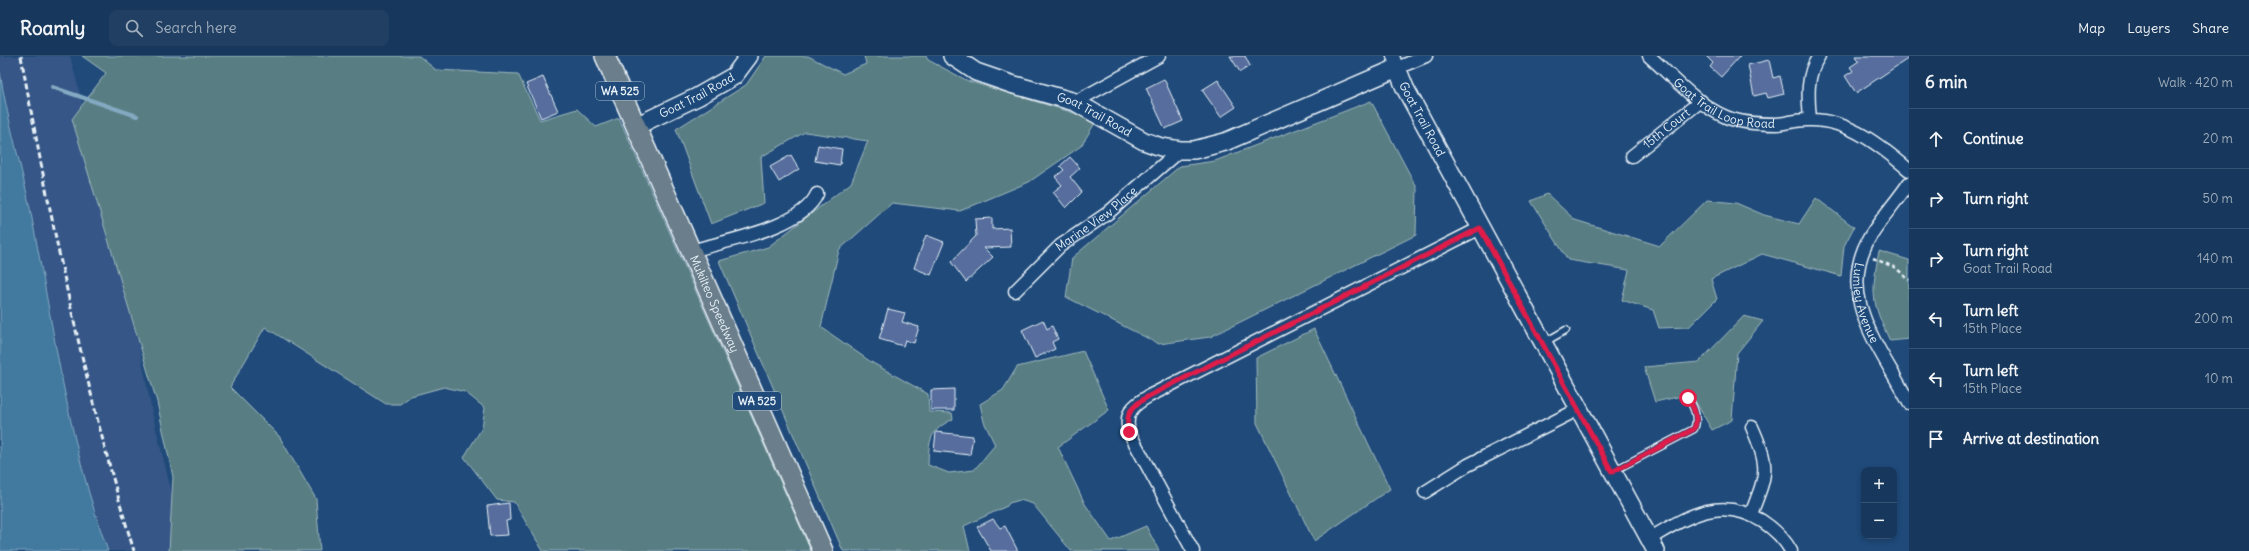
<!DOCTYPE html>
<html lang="en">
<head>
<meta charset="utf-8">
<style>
	:root { --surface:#17385c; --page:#203f62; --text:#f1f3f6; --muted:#9eacbb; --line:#365272 }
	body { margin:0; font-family:Delius,sans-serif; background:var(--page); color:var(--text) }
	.controls { position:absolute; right:12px; bottom:12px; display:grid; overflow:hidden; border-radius:8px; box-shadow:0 2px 6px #0003 }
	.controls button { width:36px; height:36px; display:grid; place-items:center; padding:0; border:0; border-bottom:1px solid var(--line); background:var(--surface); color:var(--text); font:20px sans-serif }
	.stop { position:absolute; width:12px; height:12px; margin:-9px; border:3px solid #e11d48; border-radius:50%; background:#fff }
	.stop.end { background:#e11d48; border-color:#fff; box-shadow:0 1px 4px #0008 }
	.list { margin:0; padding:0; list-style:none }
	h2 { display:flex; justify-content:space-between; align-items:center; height:52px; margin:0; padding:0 16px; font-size:17px }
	h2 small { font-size:13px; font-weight:400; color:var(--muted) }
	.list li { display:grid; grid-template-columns:26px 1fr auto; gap:12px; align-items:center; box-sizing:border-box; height:60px; padding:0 16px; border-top:1px solid var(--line) }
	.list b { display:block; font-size:15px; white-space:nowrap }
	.list p { margin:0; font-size:13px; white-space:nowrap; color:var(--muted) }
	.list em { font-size:13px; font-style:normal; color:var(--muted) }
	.icon { flex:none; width:22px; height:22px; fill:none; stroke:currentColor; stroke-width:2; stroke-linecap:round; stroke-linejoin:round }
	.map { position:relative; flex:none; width:1909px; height:495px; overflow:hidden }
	header { display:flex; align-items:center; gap:24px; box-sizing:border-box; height:56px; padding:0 20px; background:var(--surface); border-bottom:1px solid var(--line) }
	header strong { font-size:19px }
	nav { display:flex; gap:22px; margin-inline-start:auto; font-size:14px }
	.search { width:280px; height:36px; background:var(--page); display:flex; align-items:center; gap:10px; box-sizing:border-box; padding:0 14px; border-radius:8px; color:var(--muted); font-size:15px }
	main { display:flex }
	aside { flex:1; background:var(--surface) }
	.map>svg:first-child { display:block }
	.built { fill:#345786 }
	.green { fill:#597e83; stroke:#a0b8be }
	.water { fill:#427a9f; stroke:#84aac3 }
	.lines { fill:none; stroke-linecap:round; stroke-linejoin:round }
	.stream { stroke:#84aac3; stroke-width:4 }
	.building { fill:#576d9d; stroke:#e8f1f8 }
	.lane-casing { stroke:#e8f1f8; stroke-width:9 }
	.street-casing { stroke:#e8f1f8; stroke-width:15 }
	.secondary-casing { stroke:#e8f1f8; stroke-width:20 }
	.primary-casing { stroke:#e8f1f8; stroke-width:22 }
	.path { stroke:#e8f1f8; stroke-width:2.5; stroke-dasharray:4 3; stroke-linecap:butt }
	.lane { stroke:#1f4a7a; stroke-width:6 }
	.street { stroke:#1f4a7a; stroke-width:12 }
	.secondary { stroke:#1f4a7a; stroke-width:17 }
	.primary { stroke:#6b7e8b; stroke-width:19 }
	.rail { stroke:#e8f1f8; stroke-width:3; stroke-dasharray:6 3; stroke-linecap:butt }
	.route { stroke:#e11d48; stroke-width:5 }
	.labels { text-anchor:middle; stroke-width:3; stroke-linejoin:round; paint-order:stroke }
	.shield { fill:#1f4a7a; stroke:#acbfd2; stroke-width:1 }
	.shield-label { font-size:11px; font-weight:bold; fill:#e8f1f8 }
	.street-label { font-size:12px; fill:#e8f1f8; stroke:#1f4a7a }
</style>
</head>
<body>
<header>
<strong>Roamly</strong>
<div class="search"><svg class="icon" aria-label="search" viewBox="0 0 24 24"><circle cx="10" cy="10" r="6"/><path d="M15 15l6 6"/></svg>Search here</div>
<nav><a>Map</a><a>Layers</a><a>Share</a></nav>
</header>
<main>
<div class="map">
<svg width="1909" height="495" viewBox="0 0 1909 495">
	<rect width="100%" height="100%" fill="#1f4a7a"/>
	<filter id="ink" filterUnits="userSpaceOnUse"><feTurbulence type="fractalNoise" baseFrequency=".025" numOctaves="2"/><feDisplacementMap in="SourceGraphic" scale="8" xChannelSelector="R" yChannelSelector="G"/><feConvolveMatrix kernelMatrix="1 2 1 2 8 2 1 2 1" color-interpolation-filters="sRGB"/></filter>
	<g filter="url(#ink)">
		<path class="built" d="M0,0H70L117,176L152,356L186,495H102L69,392L0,21Z"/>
		<g class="green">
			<path d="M82,0H419L436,14L518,18L540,64L577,53L596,71L619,62L811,495H543L514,446L497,444L464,401L482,372L485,352L465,336L444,331L411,340L400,348H386L265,271L230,331L279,380L316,443L320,495H169L173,421L157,346L72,63L106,17Z"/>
			<path d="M766,0H808L843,18L866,8L864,0H926L928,4L968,25L1074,57L1095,67L1081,90L1029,126L960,155L892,147L839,194L821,271L871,306L928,338L929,356L952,357L953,363C929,375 929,384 928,409L949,417L974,414L995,389L984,366L980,348L1003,334L1017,311L1083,295L1109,354L1058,391L1085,448L1111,485L1146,470L1159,495H1071L1033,448L1020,444L1009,447L1007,450L964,470L970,495H843L719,205L768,191L851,127L868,85L805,76L761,101L764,147L711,168L676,73L746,29Z"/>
			<path d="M1371,45L1417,132L1416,179L1210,281L1159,288L1066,241L1072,202L1180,110L1215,105Z"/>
			<path d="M1547,138L1575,164L1660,190L1707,144L1736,147L1764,159L1799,168L1816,142L1854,171L1844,190L1841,220L1762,198L1711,223L1717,243L1689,271L1659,272L1653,254L1622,244L1629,214L1568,204L1531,145Z"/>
			<path d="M1879,195L1909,204V283L1890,285C1871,245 1871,238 1879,195Z"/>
			<path d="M1744,260L1763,265L1737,297L1732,364L1712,374L1691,338L1655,346L1644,311L1699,306Z"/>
			<path d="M1314,273L1390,433L1314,485L1257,367L1256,302Z"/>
		</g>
		<path class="water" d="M0,16C8,69 25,121 34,173C55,281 70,392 108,495H0Z"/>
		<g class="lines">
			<path class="stream" d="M52,31L137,60"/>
		</g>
		<g class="building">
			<path d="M1230,0H1245L1250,10L1240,16Z"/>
			<path d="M1706,0H1740L1721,21L1710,11L1713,7Z"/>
			<path d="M1856,0H1909V2L1856,37L1845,20L1853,15L1850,11L1859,5Z"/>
			<path d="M1769,4L1773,22L1780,20L1784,38L1768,42L1766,37L1754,40L1748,9Z"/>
			<path d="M543,21L558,55L541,62L526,28Z"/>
			<path d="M1164,23L1183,65L1165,73L1146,32Z"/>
			<path d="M1218,24L1236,51L1221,61L1202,34Z"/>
			<path d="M818,89L842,93L840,109L815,105Z"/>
			<path d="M791,99L799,113L779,126L770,111Z"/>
			<path d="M1070,101L1080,112L1070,121L1082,136L1066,152L1053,136L1062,129L1055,121L1064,114L1060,110Z"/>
			<path d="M992,162V173L1010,172L1011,191L984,192L993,201L966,226L951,206L976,180L975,163Z"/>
			<path d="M926,179L944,186L931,219L914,212Z"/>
			<path d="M888,253L905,257L902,266L919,271L914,287L905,284L903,290L879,283Z"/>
			<path d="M1043,264L1047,273L1052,270L1058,283L1052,286L1055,293L1035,302L1022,274Z"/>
			<path d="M954,333V354H931V334Z"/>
			<path d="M936,376L973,380L970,399L934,395Z"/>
			<path d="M509,447L510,464L506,465L508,479L490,480L487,450Z"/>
			<path d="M993,463L1000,472L1005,470L1018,495H991L977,471Z"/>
		</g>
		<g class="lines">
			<g class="lane-casing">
				<g id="lane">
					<path d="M1545,286L1566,274"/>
					<path d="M1613,415L1694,373C1699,362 1694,351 1688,342"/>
				</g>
			</g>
			<g class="street-casing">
				<g id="street">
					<path d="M1393,0L1397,12L1426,0"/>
					<path id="s1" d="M1649,0C1672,20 1697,49 1726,61C1740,67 1762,68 1777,68C1788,67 1799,63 1811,64C1849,64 1881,90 1909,114"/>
					<path d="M1075,46L1159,0"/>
					<path d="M1810,63C1808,41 1806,19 1819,0"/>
					<path id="s2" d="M1632,100L1701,45"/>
					<path id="s3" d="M1909,127C1897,145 1882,161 1871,179C1833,241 1883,294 1909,347"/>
					<path d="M691,195C725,185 802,172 817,138"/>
					<path id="s4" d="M1015,235L1060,190L1108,157L1180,94"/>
					<path d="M1425,436L1468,409L1579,353"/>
					<path d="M1751,458C1767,417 1770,412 1752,371"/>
					<path d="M1649,483C1687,461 1719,439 1762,465C1774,473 1784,482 1791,495"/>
					<path d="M1193,495L1129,376C1124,357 1133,349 1149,340L1480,172"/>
				</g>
			</g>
			<g class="secondary-casing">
				<g id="secondary">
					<path id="s5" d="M952,0L976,16L1011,28L1075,46L1144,85L1161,91L1180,94H1194L1225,86L1397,12L1405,32L1656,495"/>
					<path id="s6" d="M636,70L697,41L734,20L749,0"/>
				</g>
			</g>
			<g class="primary-casing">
				<g id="primary">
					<path id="s7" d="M605,0L823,495"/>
				</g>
			</g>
			<path class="path" d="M1873,202L1896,212L1909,224"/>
			<use href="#lane" class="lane"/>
			<use href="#street" class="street"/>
			<use href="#secondary" class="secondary"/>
			<use href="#primary" class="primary"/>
			<path class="rail" d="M21,0C51,167 85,333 134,495"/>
		</g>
	</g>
	<g class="lines" filter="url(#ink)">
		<path class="route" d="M1129,376C1124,357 1133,349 1149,340L1480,172L1612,416L1694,373C1699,362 1694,351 1688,342"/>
	</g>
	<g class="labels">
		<g class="shield">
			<rect x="596" y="26" width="48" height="18" rx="3"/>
			<rect x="733" y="336" width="48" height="18" rx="3"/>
		</g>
		<g class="shield-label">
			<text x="620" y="39">WA 525</text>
			<text x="757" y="349">WA 525</text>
		</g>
		<g class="street-label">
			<text dy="4" stroke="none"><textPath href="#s6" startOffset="68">Goat Trail Road</textPath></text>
			<text dy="4" stroke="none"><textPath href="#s1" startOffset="92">Goat Trail Loop Road</textPath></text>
			<text dy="4" stroke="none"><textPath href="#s5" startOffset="155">Goat Trail Road</textPath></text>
			<text dy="4" stroke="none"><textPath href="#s5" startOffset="539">Goat Trail Road</textPath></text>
			<text dy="4" stroke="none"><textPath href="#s2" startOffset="44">15th Court</textPath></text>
			<text dy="4" stroke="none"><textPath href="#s4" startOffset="109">Marine View Place</textPath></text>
			<text dy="4" stroke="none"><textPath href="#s3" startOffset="136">Lumley Avenue</textPath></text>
			<text dy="4" stroke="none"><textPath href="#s7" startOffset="271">Mukilteo Speedway</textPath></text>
		</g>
	</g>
</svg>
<div class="controls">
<button>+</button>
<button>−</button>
</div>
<div class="stop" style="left:1688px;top:342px"></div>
<div class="stop end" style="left:1129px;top:376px"></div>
</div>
<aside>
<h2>6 min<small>Walk · 420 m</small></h2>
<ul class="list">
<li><svg class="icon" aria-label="ahead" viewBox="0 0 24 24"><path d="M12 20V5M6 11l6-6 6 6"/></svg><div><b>Continue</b></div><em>20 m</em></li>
<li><svg class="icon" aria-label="right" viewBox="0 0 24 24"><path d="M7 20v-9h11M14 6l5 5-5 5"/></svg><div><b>Turn right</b></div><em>50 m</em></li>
<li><svg class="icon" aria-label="right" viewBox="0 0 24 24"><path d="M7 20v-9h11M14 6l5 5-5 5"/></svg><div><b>Turn right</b><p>Goat Trail Road</p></div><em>140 m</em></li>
<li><svg class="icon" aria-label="left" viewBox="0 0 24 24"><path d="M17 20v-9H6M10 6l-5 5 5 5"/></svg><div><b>Turn left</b><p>15th Place</p></div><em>200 m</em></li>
<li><svg class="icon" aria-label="left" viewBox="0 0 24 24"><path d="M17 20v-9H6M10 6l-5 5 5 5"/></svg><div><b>Turn left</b><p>15th Place</p></div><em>10 m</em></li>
<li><svg class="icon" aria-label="arrive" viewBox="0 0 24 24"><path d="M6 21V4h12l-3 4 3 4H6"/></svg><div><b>Arrive at destination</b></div></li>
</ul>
</aside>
</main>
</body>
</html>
